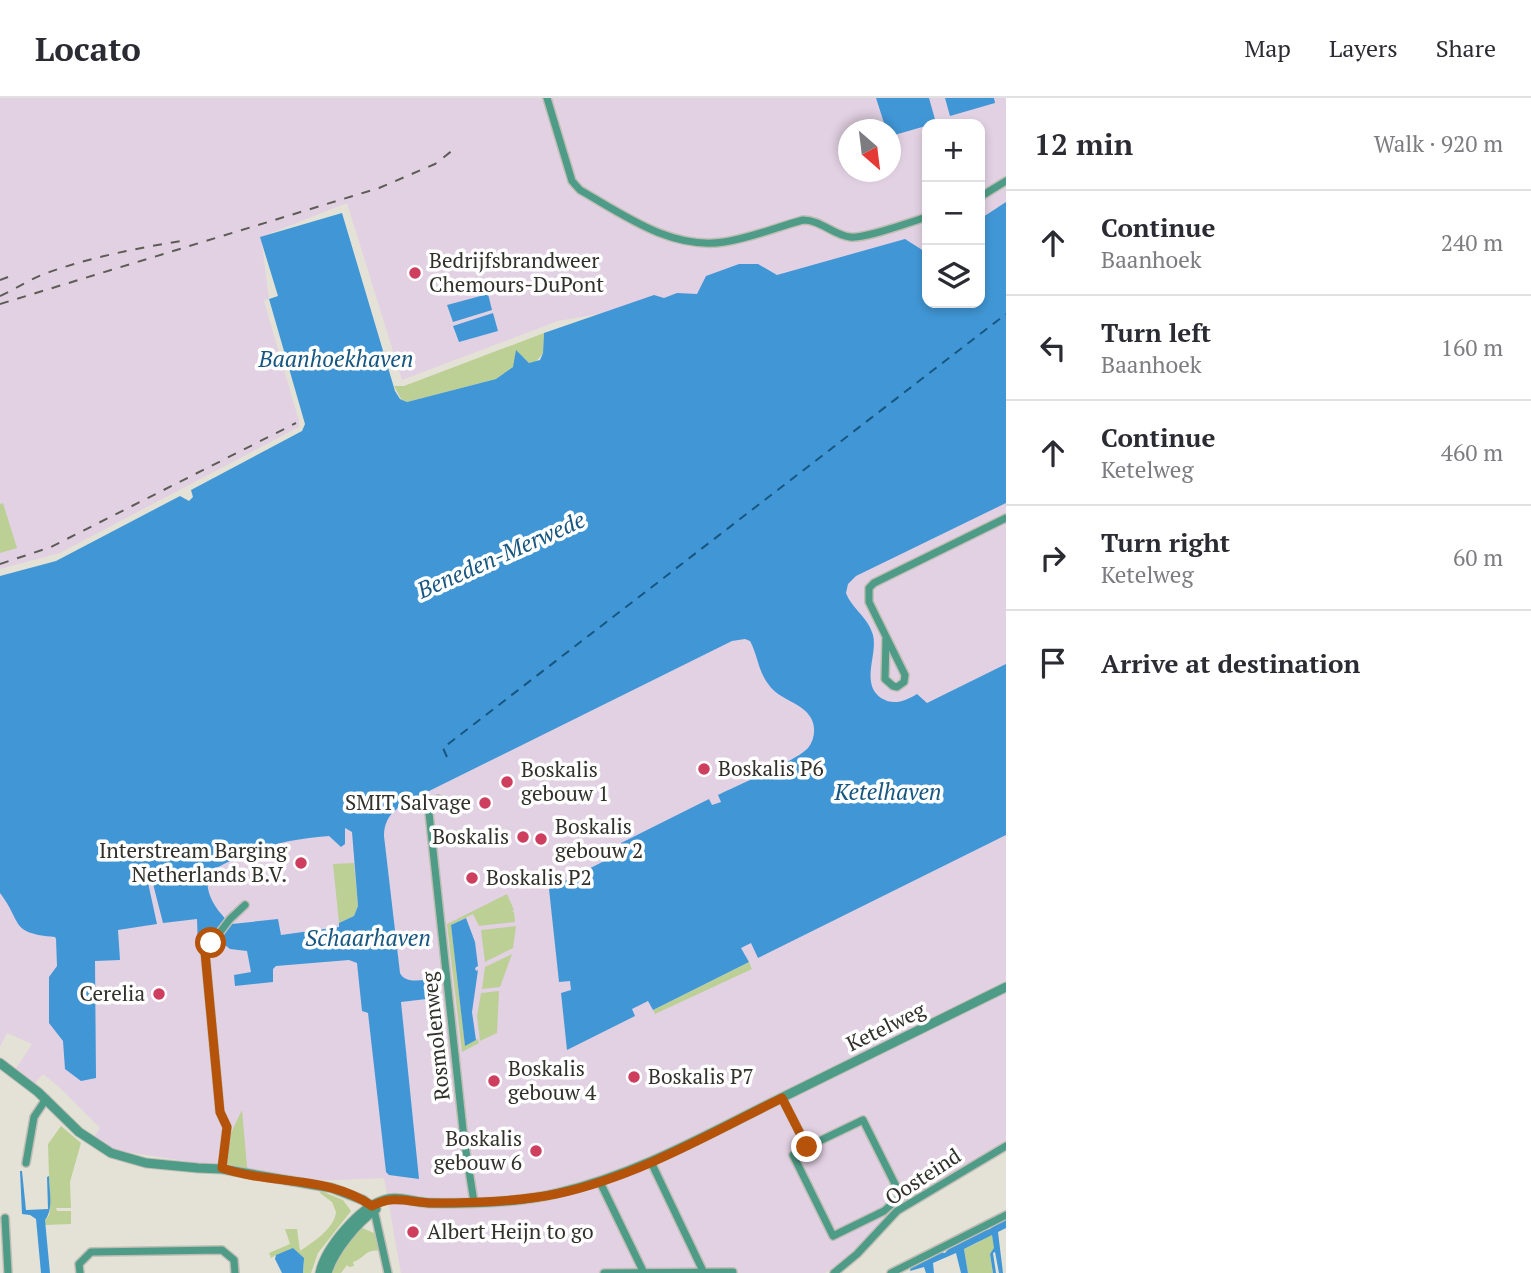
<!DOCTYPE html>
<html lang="en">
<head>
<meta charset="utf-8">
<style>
	:root { --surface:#fff; --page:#f2f2f3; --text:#2b2b33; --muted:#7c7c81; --line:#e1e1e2 }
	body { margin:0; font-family:"PT Serif",serif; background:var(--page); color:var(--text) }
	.controls { position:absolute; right:21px; top:21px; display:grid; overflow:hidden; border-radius:14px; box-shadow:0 4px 10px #0003 }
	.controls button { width:63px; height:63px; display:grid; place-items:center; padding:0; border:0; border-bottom:2px solid var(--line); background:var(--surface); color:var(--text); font:35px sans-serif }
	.compass { position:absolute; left:838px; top:21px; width:63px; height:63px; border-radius:50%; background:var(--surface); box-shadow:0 4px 10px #0003; rotate:152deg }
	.stop { position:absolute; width:21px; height:21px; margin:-16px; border:5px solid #b45309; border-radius:50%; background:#fff }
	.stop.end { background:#b45309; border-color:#fff; box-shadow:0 2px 7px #0008 }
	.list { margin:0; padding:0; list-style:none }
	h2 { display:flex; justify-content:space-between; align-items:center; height:91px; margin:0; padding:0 28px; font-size:30px }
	h2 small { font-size:23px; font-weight:400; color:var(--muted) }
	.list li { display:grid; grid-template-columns:46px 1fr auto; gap:21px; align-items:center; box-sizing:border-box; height:105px; padding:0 28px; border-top:2px solid var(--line) }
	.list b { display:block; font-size:26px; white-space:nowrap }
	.list p { margin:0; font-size:23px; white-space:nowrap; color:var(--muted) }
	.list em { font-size:23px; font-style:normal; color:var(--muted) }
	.icon { flex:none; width:38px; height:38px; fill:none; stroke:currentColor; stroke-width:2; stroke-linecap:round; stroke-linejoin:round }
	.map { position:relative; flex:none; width:1006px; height:1175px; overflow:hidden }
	header { display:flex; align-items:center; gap:42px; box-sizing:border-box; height:98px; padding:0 35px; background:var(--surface); border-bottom:2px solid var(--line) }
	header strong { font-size:33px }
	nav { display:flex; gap:38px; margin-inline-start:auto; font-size:24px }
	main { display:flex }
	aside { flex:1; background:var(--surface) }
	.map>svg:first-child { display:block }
	.industrial { fill:#e2d1e3; fill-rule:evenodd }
	.green { fill:#bcd095 }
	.water { fill:#4197d6; fill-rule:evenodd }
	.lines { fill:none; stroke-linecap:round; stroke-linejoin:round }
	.ferry { stroke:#175680; stroke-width:2; stroke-dasharray:9 7; stroke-linecap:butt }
	.minor-casing { stroke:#c0beb4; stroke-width:10 }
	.tertiary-casing { stroke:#c0beb4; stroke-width:11 }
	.minor { stroke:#4e9b87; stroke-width:7 }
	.tertiary { stroke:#4e9b87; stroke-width:9 }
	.rail { stroke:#5d5c55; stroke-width:2; stroke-dasharray:9 9; stroke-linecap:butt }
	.route { stroke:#b45309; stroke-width:9 }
	.poi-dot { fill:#cd3e5f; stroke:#fff; stroke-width:2.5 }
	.labels { text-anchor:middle; stroke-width:7; stroke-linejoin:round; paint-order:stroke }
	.poi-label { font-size:21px; fill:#31302b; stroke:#fff; text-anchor:start }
	.street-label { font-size:21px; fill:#31302b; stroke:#fff }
	.water-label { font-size:23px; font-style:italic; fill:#175680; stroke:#fff }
</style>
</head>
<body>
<header>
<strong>Locato</strong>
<nav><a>Map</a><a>Layers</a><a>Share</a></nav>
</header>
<main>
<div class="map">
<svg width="1006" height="1175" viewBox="0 0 1006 1175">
	<rect width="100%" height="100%" fill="#e4e2d6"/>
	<g class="industrial">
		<path d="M0,0H1006V118L980,132V26H927L926,161L558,223L402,282L347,105L261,139L269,201L264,203L299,323V329L60,455L0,471ZM848,32H890V74H848Z"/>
		<path d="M1006,386V1052L894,1113L837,1169L825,1175H401L384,1080L311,1083L108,1051L94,1039L100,1030L59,989L43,976L33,988L15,972L32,946L7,935L0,949V789Z"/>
	</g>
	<g class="green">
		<path d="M544,235L543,255L536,264L529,265L523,259L513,269L496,281L407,304L401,301L394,288H404Z"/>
		<path d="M3,405L17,450L0,455V406Z"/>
		<path d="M354,765L358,808L354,818L339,825L333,766Z"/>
		<path d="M507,796L514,812L512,814H514L515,824L479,828L473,816L451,827L465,947L478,941L479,945L462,954L447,826Z"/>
		<path d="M516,828L513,850L485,864L481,832Z"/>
		<path d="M512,856L500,889L482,891L485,869Z"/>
		<path d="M749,864L752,871L655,916L653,912Z"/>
		<path d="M499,893L497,935L480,943L477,918L481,895Z"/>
		<path d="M242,1012L247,1068L249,1076C244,1075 236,1074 232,1071C215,1061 237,1023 242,1012Z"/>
		<path d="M61,1028L81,1045L70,1084L71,1110H56L57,1113H71V1126L45,1127V1122L49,1117L50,1110L48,1046Z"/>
		<path d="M321,1093L343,1102L351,1113L318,1155L311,1175H303L304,1164L276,1157L271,1160L269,1155L290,1146L285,1131H297L300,1153C313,1144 334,1131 336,1114L332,1104L320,1095Z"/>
		<path d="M360,1129L374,1135L379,1153C366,1150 364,1161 353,1164L354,1168L349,1169L347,1167L341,1175H330L334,1164Z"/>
		<path d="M988,1135L992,1137L995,1150L990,1156L993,1175H968L964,1151L979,1144Z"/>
	</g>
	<g class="water">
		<path d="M876,0H929L936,25L891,38L890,32L886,31Z"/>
		<path d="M945,0H994L995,5L950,18Z"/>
		<path d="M1006,104V405L856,478L848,486L846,495C852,511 868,519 873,537C878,557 860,585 881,600C894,608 905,603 917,596L927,605L1006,566V737L758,860L751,845L741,850L749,864L653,912L648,903L632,911L635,918L567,952L561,895L571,892L570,883L559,884L549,791L624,753L621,745L709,701L712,707L721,704L718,697C735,688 798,662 808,650C815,641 816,629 811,620C802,604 779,602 769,587C758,573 758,558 750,543L745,541L732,543L421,697C402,707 384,714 384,738L400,875C405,886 422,882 433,881L435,900L401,904L419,1081L389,1077L386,1074L368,915L362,913L357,865L349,862L276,868L273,871V884L235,888L234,877L251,874L247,853L230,851L212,837H207L198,850L197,821L163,825L151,778L147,780L157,826L118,832L120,862L95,863L96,980L81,983L65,971L63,943L49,925V879L57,868L56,841L55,839C9,835 23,825 0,795V478L56,463L180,398L189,403L193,399L191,392L302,333L305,326L269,201L278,198L260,139L342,115L395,293L400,301L407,304L496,281L513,269L516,252L529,265L540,262L543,255L544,235L654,197L664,200L677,195L697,196L706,178L739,166H758L777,177L905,141L927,155V205H980V121ZM345,730L352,734L358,808L354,818L339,825V829L281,837L278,821L232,826C218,816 197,787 214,771C257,749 281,742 329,738L341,749L345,746Z"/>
		<path d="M488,196L492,212L453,224L447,207Z"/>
		<path d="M493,215L498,233L459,244L453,228Z"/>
		<path d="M466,820L475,844L478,868L475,870L476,873L478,872L472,914L476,942L465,948L451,827Z"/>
		<path d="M20,1073H22L26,1112L48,1111L47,1079L49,1078C49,1092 54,1111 45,1122L50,1175H41L36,1121L30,1117L22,1116Z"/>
		<path d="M1006,1121V1130L998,1134L1003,1175H999L995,1154L993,1155L996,1175H993L990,1156L994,1150L992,1137L964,1151L968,1175H961L956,1155L933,1165L934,1175H926L924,1169L910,1173L911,1168L938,1154L945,1155L951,1148L985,1132L990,1131L994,1127Z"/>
		<path d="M293,1150L304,1160L303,1175H282L275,1161L276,1157Z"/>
	</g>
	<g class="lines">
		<path class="ferry" d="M447,659L443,650L1006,216"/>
		<g class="minor-casing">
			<g id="minor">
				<path d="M547,0L572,83L580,92C624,117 671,152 724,144C751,140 777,129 803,122C821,122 833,137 850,139C865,141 910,124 927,119"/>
				<path d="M980,99L1006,83"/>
				<path d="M886,540L885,581L893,588L897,589L904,584L905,577L869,504V490L874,485L1006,420"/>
				<path d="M438,701L430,708L429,715L464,1041L474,1104"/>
				<path d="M782,1000L807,1049L793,1057L833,1138L884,1113L901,1098L863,1022L807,1049"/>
				<path d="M651,1064L703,1173"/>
				<path d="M26,1065L34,1019L46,1001"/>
				<path d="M222,1071L227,1029L220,1014L205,854L230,821L245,807"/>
				<path d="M600,1084L644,1175"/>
				<path d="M374,1112L388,1175"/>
				<path d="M5,1120L8,1175"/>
				<path d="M80,1175L79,1166L91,1154L222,1152L234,1162L235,1175"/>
				<path d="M604,1175L733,1174"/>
				<path d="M834,1175L857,1156L897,1113L1006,1048"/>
				<path d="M891,1175L1006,1117"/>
			</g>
		</g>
		<g class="tertiary-casing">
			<g id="tertiary">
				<path d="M0,965L38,994L79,1034L111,1055L146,1065L198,1070L222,1071L332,1090L363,1102L374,1110"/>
				<path d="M320,1175C325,1150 360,1109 384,1102C398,1097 417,1105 431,1105C473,1106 518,1105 558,1095C631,1078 697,1042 763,1009C844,969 925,929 1006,889"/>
				<path d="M327,1175C334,1152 357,1125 376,1111"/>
			</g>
		</g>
		<use href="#minor" class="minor"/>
		<use href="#tertiary" class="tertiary"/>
		<g class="rail">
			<path d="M0,182L8,179"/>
			<path d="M0,198C15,191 29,182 44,176C90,159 138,150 187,142"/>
			<path d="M0,206L379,90L435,66L453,52"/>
			<path d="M0,466L51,449L296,325"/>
		</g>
	</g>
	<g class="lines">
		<path class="route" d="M211,845L205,854L220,1014L227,1029L222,1070C270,1087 329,1077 372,1108C395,1096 409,1105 434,1105C474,1105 516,1104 556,1096C636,1079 710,1036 782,1000L807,1049"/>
	</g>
	<g class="poi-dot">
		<circle cx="415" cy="175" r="7"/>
		<circle cx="704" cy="671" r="7"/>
		<circle cx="507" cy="684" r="7"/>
		<circle cx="485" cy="705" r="7"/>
		<circle cx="523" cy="739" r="7"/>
		<circle cx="541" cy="741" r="7"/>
		<circle cx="301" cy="765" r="7"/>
		<circle cx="472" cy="780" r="7"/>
		<circle cx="159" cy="896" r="7"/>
		<circle cx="634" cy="979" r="7"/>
		<circle cx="494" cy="983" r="7"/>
		<circle cx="536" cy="1053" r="7"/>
		<circle cx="413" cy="1134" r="7"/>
	</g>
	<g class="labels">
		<g class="poi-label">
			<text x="429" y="170">Bedrijfsbrandweer<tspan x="429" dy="24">Chemours-DuPont</tspan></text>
			<text x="718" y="678">Boskalis P6</text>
			<text x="521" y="679">Boskalis<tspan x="521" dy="24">gebouw 1</tspan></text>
			<text x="471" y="712" text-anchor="end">SMIT Salvage</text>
			<text x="555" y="736">Boskalis<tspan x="555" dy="24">gebouw 2</tspan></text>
			<text x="509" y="746" text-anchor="end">Boskalis</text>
			<text x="287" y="760" text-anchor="end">Interstream Barging<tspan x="287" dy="24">Netherlands B.V.</tspan></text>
			<text x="486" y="787">Boskalis P2</text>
			<text x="145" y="903" text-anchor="end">Cerelia</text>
			<text x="508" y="978">Boskalis<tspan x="508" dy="24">gebouw 4</tspan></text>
			<text x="648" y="986">Boskalis P7</text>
			<text x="522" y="1048" text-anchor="end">Boskalis<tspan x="522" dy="24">gebouw 6</tspan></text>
			<text x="427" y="1141">Albert Heijn to go</text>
		</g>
		<g class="street-label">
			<text transform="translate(886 929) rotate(-26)" y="7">Ketelweg</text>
			<text transform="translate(436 938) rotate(-96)" y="7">Rosmolenweg</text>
			<text transform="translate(923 1079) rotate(-33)" y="7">Oosteind</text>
		</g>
		<g class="water-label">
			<text x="336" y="269">Baanhoekhaven</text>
			<text transform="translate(501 457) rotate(-24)" y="8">Beneden-Merwede</text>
			<text x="888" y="702">Ketelhaven</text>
			<text x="368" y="848">Schaarhaven</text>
		</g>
	</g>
</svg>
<div class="controls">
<button>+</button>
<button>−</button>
<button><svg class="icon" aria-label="layers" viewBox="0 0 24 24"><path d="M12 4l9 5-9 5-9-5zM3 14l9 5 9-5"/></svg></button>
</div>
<svg class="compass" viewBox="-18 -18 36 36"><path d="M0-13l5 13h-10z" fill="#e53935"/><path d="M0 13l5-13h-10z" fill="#7c7c81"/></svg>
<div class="stop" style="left:211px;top:845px"></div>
<div class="stop end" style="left:807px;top:1049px"></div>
</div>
<aside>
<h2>12 min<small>Walk · 920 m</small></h2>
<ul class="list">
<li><svg class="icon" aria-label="ahead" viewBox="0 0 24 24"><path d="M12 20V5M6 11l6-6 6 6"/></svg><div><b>Continue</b><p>Baanhoek</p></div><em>240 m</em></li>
<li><svg class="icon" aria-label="left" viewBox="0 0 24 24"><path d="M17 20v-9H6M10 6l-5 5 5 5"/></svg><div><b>Turn left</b><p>Baanhoek</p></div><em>160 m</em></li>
<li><svg class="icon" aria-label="ahead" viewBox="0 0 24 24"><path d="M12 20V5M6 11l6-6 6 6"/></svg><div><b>Continue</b><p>Ketelweg</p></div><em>460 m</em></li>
<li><svg class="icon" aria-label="right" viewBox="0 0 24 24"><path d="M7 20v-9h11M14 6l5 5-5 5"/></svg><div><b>Turn right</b><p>Ketelweg</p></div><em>60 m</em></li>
<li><svg class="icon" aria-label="arrive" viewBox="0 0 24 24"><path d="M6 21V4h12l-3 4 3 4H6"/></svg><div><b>Arrive at destination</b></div></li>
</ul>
</aside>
</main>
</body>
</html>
